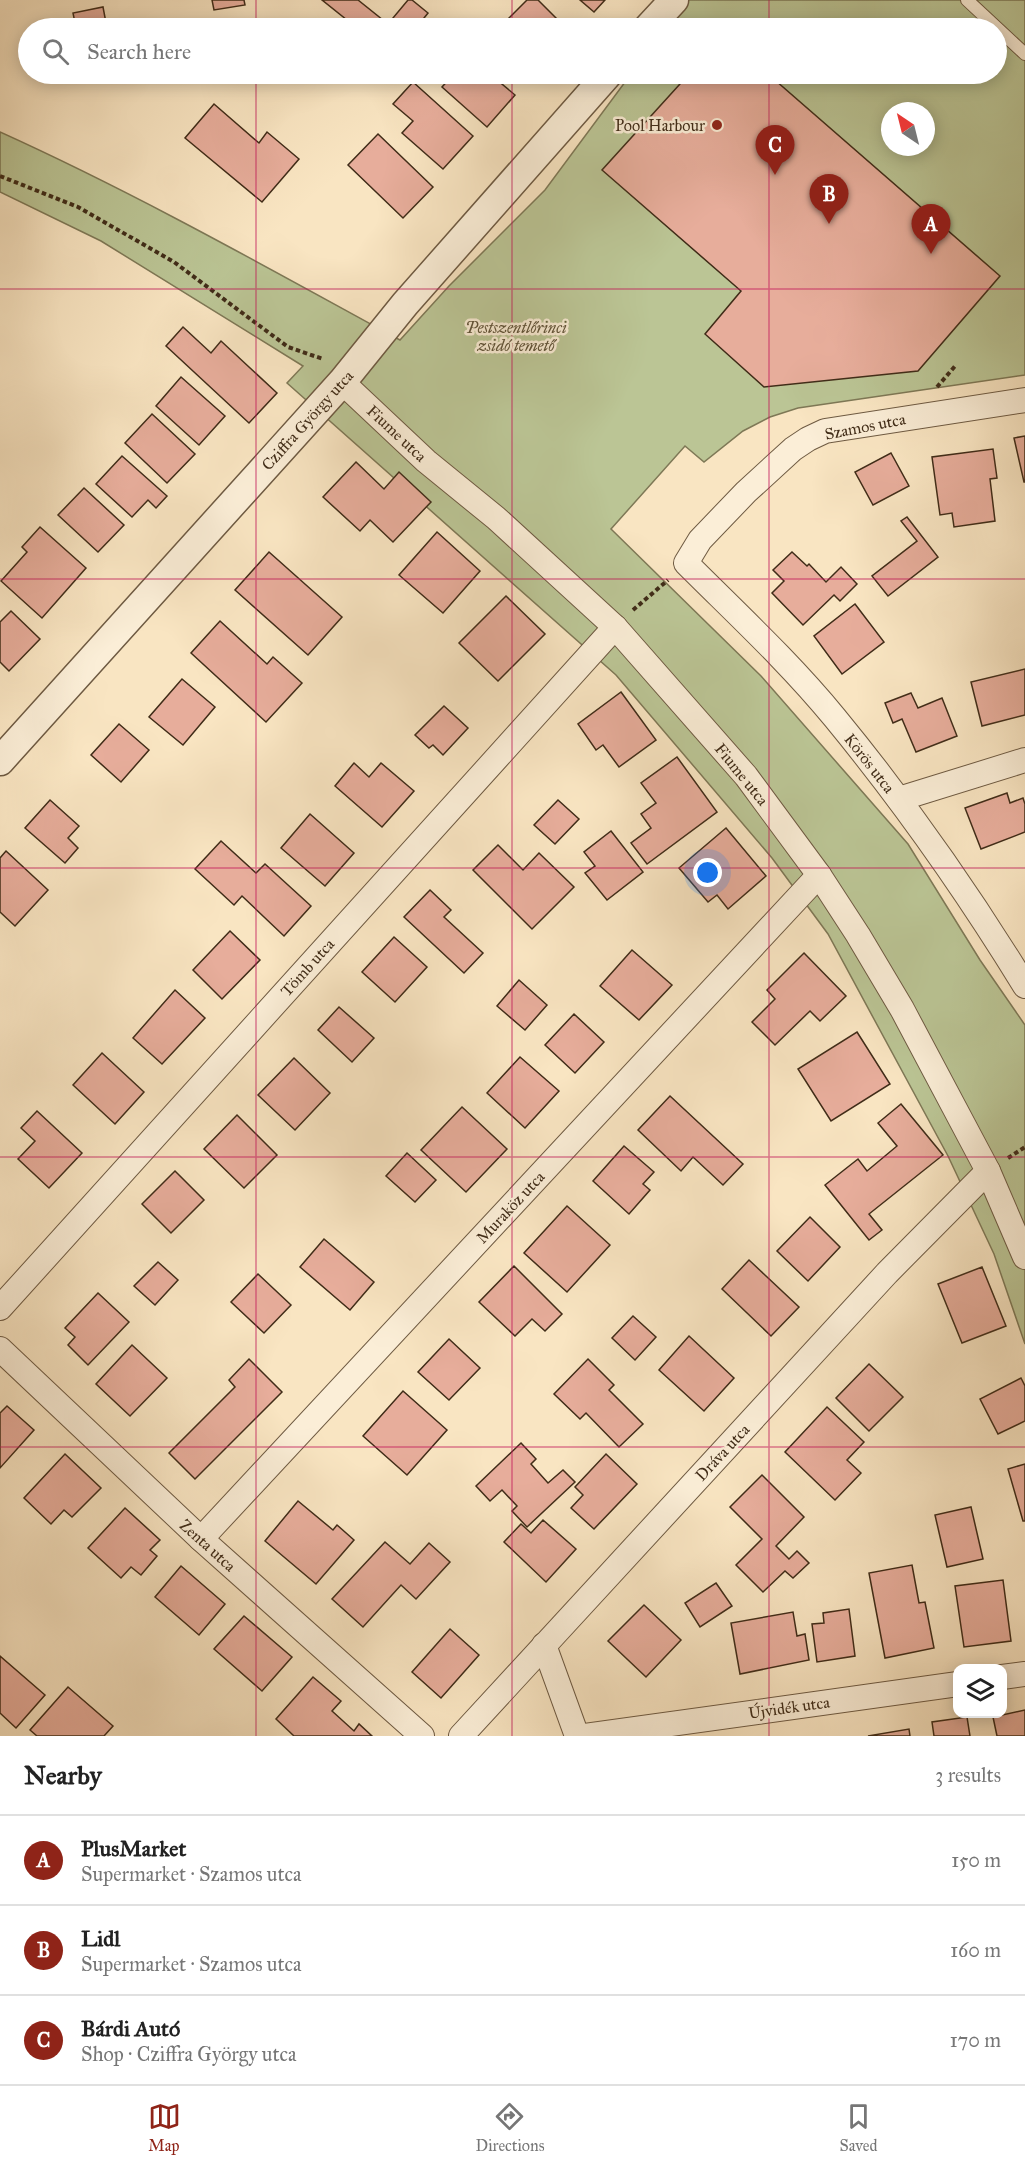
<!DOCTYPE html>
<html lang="en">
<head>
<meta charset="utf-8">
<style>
	:root { --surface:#fff; --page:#f2f2f2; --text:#222; --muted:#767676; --line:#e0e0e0; --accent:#8f2418 }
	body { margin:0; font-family:"IM FELL Great Primer",serif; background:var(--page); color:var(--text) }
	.controls { position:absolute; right:18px; bottom:18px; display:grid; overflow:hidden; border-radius:12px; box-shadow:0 3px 15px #0003 }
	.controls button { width:54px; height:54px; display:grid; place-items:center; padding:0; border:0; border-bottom:2px solid var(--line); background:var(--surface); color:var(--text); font:30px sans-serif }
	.compass { position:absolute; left:881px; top:102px; width:54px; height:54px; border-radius:50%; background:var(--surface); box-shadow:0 3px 15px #0003; rotate:325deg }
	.you { position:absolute; left:708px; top:873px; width:21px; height:21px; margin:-15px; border:4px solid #fff; border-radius:50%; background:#1a73e8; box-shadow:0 0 0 9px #1a73e833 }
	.badge { display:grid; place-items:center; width:39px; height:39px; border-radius:50%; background:var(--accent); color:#fff; font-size:20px; font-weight:700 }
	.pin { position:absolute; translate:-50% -50px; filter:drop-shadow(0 2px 3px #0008) }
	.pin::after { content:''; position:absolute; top:32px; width:21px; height:18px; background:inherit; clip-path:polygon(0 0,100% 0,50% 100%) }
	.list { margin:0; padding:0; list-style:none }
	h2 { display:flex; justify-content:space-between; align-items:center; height:78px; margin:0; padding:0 24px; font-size:26px }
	h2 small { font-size:20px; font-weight:400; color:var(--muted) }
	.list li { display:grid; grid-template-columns:39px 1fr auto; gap:18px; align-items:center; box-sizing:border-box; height:90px; padding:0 24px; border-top:2px solid var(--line) }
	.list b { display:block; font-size:22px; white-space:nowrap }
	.list p { margin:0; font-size:20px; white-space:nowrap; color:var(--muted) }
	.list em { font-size:20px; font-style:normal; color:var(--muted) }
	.icon { flex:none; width:33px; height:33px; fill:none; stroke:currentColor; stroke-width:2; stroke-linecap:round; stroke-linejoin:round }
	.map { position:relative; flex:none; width:1025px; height:1736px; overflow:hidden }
	.search { position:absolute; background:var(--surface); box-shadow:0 3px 15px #0003; left:18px; right:18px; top:18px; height:66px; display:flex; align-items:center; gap:15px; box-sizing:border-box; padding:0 21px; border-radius:33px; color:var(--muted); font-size:22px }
	.sheet { height:348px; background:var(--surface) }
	nav { display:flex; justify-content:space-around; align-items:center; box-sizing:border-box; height:84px; border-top:2px solid var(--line); background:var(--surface); font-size:16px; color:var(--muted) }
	nav a { display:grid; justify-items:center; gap:3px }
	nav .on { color:var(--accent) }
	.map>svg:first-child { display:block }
	.green { fill:#bbc595; stroke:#7e7856; stroke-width:1.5; fill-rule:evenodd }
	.building { fill:#e7ad9b; stroke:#402c18; stroke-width:1.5 }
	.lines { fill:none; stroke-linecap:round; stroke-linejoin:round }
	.service-casing { stroke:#6e5a42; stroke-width:14 }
	.minor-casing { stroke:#6e5a42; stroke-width:26 }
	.tertiary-casing { stroke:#6e5a42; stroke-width:31 }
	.path { stroke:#402c18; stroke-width:4; stroke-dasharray:4.5 3; stroke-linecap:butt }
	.service { stroke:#fbeed7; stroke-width:12 }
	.minor { stroke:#fbeed7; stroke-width:24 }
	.tertiary { stroke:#fbeed7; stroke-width:28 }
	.grid { fill:none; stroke:#c2185b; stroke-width:1.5; stroke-opacity:0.55 }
	.poi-dot { fill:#8f2418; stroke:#fbeed7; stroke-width:2 }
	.labels { text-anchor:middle; stroke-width:5; stroke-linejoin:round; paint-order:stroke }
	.poi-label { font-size:16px; fill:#402c18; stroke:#fbeed7; text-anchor:end }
	.park-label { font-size:16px; font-style:italic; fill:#5f5237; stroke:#fbeed7 }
	.street-label { font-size:16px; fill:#402c18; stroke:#fbeed7 }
</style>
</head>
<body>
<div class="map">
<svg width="1025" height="1736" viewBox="0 0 1025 1736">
	<rect width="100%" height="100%" fill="#f9e5c2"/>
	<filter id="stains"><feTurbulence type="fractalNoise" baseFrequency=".00333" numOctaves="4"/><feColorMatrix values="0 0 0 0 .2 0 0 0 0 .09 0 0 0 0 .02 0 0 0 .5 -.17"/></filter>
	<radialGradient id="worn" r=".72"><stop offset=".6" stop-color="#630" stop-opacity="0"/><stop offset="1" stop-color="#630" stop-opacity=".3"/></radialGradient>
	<path class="green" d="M685,0H1025V375L798,408L770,417L743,431L704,462L685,446L611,529L761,676L908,844L980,960L1025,1025V1344L994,1254L948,1156L828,934L772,858L616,675L287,383L303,366L101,241L0,192V132C137,194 268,268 400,340L449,286L545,190L631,74H996V28H664ZM890,111H926V147H890Z"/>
	<g class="building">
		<path d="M212,0H244L245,5L214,10Z"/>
		<path d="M322,0H358L388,24L408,0H412L428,13L416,28H357Z"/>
		<path d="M527,0H538L566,28H503L501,26Z"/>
		<path d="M580,0H605L594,12Z"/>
		<path d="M103,7L107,28H76L73,13Z"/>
		<path d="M85,74H116L86,80Z"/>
		<path d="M454,74H490L515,95L487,127L442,87Z"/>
		<path d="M689,74H768L1000,276L918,371L764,387L705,334L741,291L602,170Z"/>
		<path d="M413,82L473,136L443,169L402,133L413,121L393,104Z"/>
		<path d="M214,104L259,143L267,132L299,159L262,202L185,138Z"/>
		<path d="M378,134L433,187L403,218L348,165Z"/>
		<path d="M183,327L211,353L221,341L277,393L249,423L166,346Z"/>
		<path d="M181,377L225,416L199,445L156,406Z"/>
		<path d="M152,414L195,454L167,483L125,443Z"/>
		<path d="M1025,436V482H1024L1014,438Z"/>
		<path d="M993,449L997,478L990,479L995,521L954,527L952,513L940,515L932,457Z"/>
		<path d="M891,453L909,486L873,505L855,472Z"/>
		<path d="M122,456L167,496L156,508L148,500L132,517L96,484Z"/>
		<path d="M356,462L384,489L399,472L431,502L393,542L370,520L360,531L323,497Z"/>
		<path d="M84,488L124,525L98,552L58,515Z"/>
		<path d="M907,517L938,557L888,596L872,576L917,541L901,521Z"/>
		<path d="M40,527L86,568L42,618L1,581L27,552L22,547Z"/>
		<path d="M437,532L480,571L443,613L399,575Z"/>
		<path d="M269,552L342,617L308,655L235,590Z"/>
		<path d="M792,552L807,566L809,564L826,582L841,567L857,584L840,601L834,595L803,625L772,593L784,581L773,570Z"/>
		<path d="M506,596L545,634L498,681L459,643Z"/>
		<path d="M855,604L884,642L842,674L814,636Z"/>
		<path d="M11,611L40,639L9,671L0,662V622Z"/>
		<path d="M220,621L267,664L273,657L302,683L266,722L191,653Z"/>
		<path d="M1025,669V715L982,726L971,682Z"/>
		<path d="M182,679L215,707L183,745L149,717Z"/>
		<path d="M621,692L656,740L619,767L603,745L596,750L578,724Z"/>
		<path d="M911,693L918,708L942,698L957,736L916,752L902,719L893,723L885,703Z"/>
		<path d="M444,706L468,728L443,755L433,745L429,748L415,735Z"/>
		<path d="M119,724L149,750L121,782L91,755Z"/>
		<path d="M677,757L717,812L647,864L631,843L651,828L641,814L656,803L641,783Z"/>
		<path d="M354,763L369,777L381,763L414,791L382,827L335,786Z"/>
		<path d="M1007,793L1010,803L1023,798L1025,804V832L981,849L965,808Z"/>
		<path d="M50,800L79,826L68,838L78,848L65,863L25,828Z"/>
		<path d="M558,800L579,819L555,844L534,825Z"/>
		<path d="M310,814L354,853L325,886L281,848Z"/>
		<path d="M726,828L766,876L728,909L717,895L708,902L679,868Z"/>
		<path d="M611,831L643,872L607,900L585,873L595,866L584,852Z"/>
		<path d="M221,841L256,873L265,864L311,906L284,936L242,896L234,905L195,869Z"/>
		<path d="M498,845L523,870L539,853L574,887L532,929L473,870Z"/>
		<path d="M6,851L48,890L15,926L0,912V858Z"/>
		<path d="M430,890L451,910L444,917L483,953L464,973L404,917Z"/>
		<path d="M230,931L260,960L222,999L193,970Z"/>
		<path d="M394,937L427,967L395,1002L362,972Z"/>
		<path d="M632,950L672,985L639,1020L600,986Z"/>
		<path d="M804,953L846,996L820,1021L810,1011L775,1045L752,1022L775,999L767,990Z"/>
		<path d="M519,980L547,1005L525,1030L497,1006Z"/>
		<path d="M175,990L205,1018L162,1064L133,1038Z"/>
		<path d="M339,1007L374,1038L352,1062L318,1030Z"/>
		<path d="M574,1014L604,1042L575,1073L545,1045Z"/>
		<path d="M857,1032L890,1084L831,1121L798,1069Z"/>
		<path d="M102,1053L144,1092L115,1124L73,1085Z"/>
		<path d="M520,1057L559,1091L525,1128L487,1093Z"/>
		<path d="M294,1058L330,1093L295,1130L258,1095Z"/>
		<path d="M670,1096L743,1164L723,1185L693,1157L681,1171L638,1130Z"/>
		<path d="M901,1104L943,1155L869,1214L882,1230L869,1240L825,1185L858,1159L867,1171L897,1146L878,1123Z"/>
		<path d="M462,1107L507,1149L466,1192L421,1150Z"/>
		<path d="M37,1111L82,1153L49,1188L18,1159L35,1141L21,1128Z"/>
		<path d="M237,1115L277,1155L244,1188L204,1149Z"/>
		<path d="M624,1146L654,1172L643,1184L650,1190L629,1214L593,1181Z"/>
		<path d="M407,1153L436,1180L415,1202L386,1176Z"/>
		<path d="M175,1171L204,1200L171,1233L142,1204Z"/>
		<path d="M567,1206L610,1245L567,1292L524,1253Z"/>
		<path d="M810,1217L840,1247L808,1281L777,1251Z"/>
		<path d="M324,1239L374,1282L350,1310L300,1267Z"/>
		<path d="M749,1260L799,1307L771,1336L722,1289Z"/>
		<path d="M158,1262L178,1280L155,1305L134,1286Z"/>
		<path d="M514,1266L562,1314L545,1331L532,1319L515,1336L479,1302Z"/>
		<path d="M982,1267L1006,1326L962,1343L938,1284Z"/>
		<path d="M258,1274L291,1305L264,1333L231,1302Z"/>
		<path d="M98,1293L129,1322L88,1365L68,1345L75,1337L65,1328Z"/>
		<path d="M633,1316L656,1337L635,1360L612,1338Z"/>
		<path d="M689,1336L734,1378L704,1411L659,1370Z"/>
		<path d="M449,1339L480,1368L449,1400L418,1372Z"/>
		<path d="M132,1345L167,1378L130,1416L96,1384Z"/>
		<path d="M249,1359L282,1392L195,1479L169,1453L235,1387L229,1380Z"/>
		<path d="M588,1359L614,1385L609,1390L643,1424L619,1447L586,1413L580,1419L554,1394Z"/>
		<path d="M869,1364L903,1397L869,1431L836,1398Z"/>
		<path d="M1021,1378L1025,1386V1421L998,1434L980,1399Z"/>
		<path d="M403,1391L447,1430L407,1475L363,1436Z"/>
		<path d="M7,1406L34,1430L0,1468V1413Z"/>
		<path d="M827,1407L864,1442L847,1460L861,1473L835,1500L785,1452Z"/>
		<path d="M521,1443L536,1459L531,1464L548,1483L563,1470L575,1482L527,1527L512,1511L517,1506L502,1490L490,1501L476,1486Z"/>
		<path d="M65,1454L101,1488L72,1517L64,1510L51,1524L24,1498Z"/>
		<path d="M606,1454L637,1484L594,1529L571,1508L583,1495L575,1487Z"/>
		<path d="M1025,1464V1521H1023L1008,1469Z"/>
		<path d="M762,1475L804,1517L776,1546L789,1559L797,1551L809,1563L793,1578L785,1571L763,1592L736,1565L762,1539L730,1507Z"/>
		<path d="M298,1501L333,1530L337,1525L354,1540L316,1584L265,1541Z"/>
		<path d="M971,1507L983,1559L947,1567L935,1515Z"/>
		<path d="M125,1508L160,1540L150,1550L157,1556L141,1575L131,1567L121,1578L88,1548Z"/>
		<path d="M543,1520L576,1549L546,1582L504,1542L521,1524L531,1533Z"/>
		<path d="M385,1542L410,1564L429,1543L450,1562L416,1599L401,1585L363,1627L332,1599Z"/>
		<path d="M912,1565L919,1603L925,1602L934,1648L885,1658L869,1573Z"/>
		<path d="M181,1566L225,1604L199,1635L155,1597Z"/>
		<path d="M1003,1580L1011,1641L964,1647L955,1586Z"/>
		<path d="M716,1583L732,1606L700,1627L685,1603Z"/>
		<path d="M644,1605L681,1640L646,1677L608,1641Z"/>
		<path d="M849,1609L855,1656L817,1662L812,1624L824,1623L823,1613Z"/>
		<path d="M793,1612L797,1636L805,1634L809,1660L740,1674L731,1623Z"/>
		<path d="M244,1616L292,1657L262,1691L214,1649Z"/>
		<path d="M450,1629L479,1655L441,1698L412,1672Z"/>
		<path d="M0,1656L45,1695L16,1728L0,1713Z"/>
		<path d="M313,1677L341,1701L332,1711L354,1731L359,1724L372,1736H294L276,1719Z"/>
		<path d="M68,1687L113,1726L104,1736H37L30,1730Z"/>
		<path d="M1025,1710V1736H997L993,1717Z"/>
		<path d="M967,1717L970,1736H934L932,1722Z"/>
		<path d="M909,1729L910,1736H868Z"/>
	</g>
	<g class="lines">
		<g class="service-casing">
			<path id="service" d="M967,0L1025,54"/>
		</g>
		<g class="minor-casing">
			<g id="minor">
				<path d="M342,382L426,461L496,518L615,627L746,776L819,875L858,935L902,1009L988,1171L1025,1257"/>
				<path d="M1025,400L825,431L808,439L793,449L746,492L700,540L686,563C737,614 790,663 835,718C904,802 968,893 1025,986"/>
				<path d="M899,799L1025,760"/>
				<path d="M0,1308L615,627"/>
				<path d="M0,1349L201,1539L422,1736"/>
				<path d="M201,1539L819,875"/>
				<path d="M544,1645L577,1736"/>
				<path d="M1002,1677L1025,1674"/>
				<path d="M461,1736L887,1273L988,1171"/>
				<path d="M585,1736L958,1684"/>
			</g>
		</g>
		<g class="tertiary-casing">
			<g id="tertiary">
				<path d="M648,28L674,0"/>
				<path d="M0,761L342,382L405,304L608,74"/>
			</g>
		</g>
		<g class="path">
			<path d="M0,176L78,207L174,262L288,347L323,359"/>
			<path d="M937,387L956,365"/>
			<path d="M633,610L668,580"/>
			<path d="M1008,1158L1025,1147"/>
		</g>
		<use href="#service" class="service"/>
		<use href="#minor" class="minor"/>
		<use href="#tertiary" class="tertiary"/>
	</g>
	<path class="grid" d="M256,0V28M512,0V28M769,0V28M256,74V1736M512,74V1736M769,74V1736M0,289H1025M0,579H1025M0,868H1025M0,1157H1025M0,1447H1025"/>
	<circle class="poi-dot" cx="717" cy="125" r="6"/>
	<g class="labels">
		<g class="poi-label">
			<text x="705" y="131">Pool Harbour</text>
		</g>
		<g class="park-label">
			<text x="516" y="333">Pestszentlőrinci<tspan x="516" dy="18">zsidó temető</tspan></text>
		</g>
		<g class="street-label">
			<text transform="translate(307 420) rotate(-48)" y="6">Cziffra György utca</text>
			<text transform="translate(865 426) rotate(-11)" y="6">Szamos utca</text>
			<text transform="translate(397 433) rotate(43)" y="6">Fiume utca</text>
			<text transform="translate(870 763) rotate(52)" y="6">Körös utca</text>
			<text transform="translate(742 774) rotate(51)" y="6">Fiume utca</text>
			<text transform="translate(307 967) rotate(-48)" y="6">Tömb utca</text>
			<text transform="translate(510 1207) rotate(-47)" y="6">Muraköz utca</text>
			<text transform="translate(722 1452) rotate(-47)" y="6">Dráva utca</text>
			<text transform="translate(208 1545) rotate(42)" y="6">Zenta utca</text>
			<text transform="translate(789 1707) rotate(-8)" y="6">Újvidék utca</text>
		</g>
	</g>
	<rect width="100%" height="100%" filter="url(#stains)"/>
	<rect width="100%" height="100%" fill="url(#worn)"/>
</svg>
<div class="controls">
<button><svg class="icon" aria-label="layers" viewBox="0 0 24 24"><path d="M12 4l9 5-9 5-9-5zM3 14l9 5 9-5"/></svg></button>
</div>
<svg class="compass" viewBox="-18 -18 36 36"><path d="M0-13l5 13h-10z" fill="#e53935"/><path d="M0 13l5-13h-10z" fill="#767676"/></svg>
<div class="you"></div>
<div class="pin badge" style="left:931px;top:254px">A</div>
<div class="pin badge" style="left:829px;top:224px">B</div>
<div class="pin badge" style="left:775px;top:175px">C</div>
<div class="search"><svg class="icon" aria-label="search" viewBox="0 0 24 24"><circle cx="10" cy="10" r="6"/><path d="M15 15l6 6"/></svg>Search here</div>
</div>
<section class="sheet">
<h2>Nearby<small>3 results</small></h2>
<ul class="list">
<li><span class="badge">A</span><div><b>PlusMarket</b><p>Supermarket · Szamos utca</p></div><em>150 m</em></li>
<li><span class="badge">B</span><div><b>Lidl</b><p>Supermarket · Szamos utca</p></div><em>160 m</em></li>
<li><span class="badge">C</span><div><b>Bárdi Autó</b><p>Shop · Cziffra György utca</p></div><em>170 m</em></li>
</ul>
</section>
<nav>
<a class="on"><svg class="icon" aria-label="map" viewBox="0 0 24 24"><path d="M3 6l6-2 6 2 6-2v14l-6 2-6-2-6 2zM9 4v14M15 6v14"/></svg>Map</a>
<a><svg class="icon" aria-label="directions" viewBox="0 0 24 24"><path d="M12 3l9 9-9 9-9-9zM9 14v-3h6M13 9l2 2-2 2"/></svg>Directions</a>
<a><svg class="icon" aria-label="saved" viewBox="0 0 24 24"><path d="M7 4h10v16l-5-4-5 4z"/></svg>Saved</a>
</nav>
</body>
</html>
